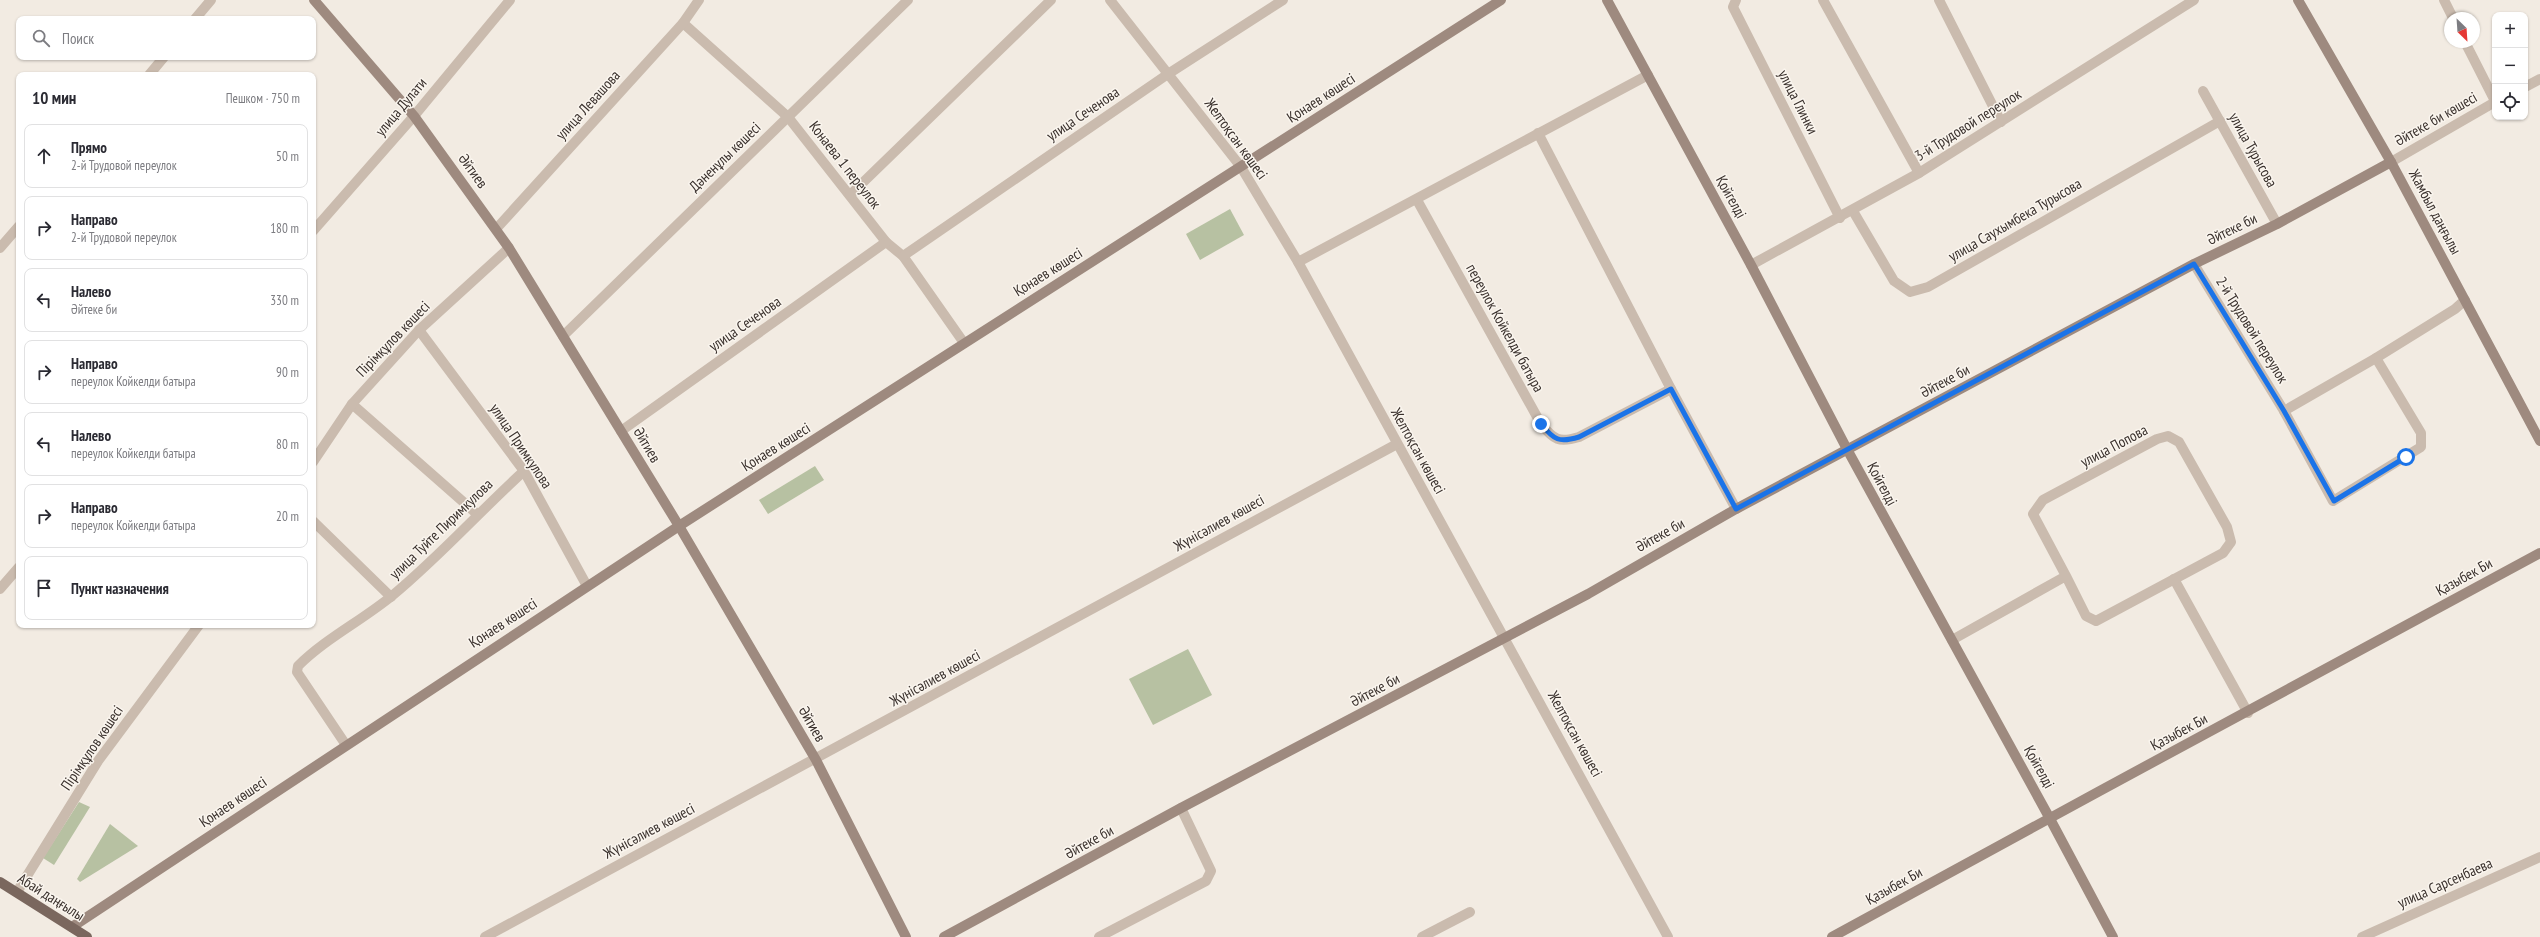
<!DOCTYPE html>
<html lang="ru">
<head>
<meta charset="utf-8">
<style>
	:root { --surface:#fff; --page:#f2f2f3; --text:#2b2b33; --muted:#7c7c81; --line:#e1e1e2 }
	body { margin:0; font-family:"PT Sans Narrow",sans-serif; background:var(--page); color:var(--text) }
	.controls { position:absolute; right:12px; top:12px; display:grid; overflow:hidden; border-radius:8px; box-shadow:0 1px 3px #0004 }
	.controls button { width:36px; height:36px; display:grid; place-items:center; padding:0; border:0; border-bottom:1px solid var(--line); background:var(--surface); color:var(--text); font:20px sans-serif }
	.compass { position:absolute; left:2444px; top:12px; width:36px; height:36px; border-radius:50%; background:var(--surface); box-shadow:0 1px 3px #0004; rotate:155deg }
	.stop { position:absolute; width:12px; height:12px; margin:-9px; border:3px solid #1a73e8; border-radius:50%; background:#fff }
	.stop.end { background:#1a73e8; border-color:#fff; box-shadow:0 1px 4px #0008 }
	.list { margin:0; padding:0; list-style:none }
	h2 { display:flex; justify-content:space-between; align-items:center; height:52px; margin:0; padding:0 16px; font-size:17px }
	h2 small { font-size:13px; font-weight:400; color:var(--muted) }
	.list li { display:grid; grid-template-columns:26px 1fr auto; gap:12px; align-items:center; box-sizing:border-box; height:64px; margin:0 8px 8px; padding:0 8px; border:1px solid var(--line); border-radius:8px }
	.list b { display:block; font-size:15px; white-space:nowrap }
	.list p { margin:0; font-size:13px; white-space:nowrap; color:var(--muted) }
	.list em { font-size:13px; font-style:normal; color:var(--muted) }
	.icon { flex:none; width:22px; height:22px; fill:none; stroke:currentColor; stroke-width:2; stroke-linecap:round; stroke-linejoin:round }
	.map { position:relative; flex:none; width:2540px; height:937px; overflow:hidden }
	.search { position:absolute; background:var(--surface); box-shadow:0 1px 3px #0004; left:16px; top:16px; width:300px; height:44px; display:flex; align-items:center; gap:10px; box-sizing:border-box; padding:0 14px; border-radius:8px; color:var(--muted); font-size:15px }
	.panel { position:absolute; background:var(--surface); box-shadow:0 1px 3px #0004; left:16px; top:72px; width:300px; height:556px; border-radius:8px }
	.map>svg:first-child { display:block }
	.green { fill:#b7c1a2 }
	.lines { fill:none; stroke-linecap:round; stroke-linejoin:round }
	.street { stroke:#cabbae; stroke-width:10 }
	.secondary { stroke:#9e8a7f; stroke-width:10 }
	.primary { stroke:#7a675e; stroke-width:10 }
	.route { stroke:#1a73e8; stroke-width:5 }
	.labels { text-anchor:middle; stroke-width:3; stroke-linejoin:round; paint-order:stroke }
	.street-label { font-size:15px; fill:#39302c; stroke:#faf5ee }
</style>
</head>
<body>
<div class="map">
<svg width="2540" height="937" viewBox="0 0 2540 937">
	<rect width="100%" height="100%" fill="#f2ebe2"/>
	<g class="green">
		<path d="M1230,209L1244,235L1200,260L1186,234Z"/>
		<path d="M815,466L824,480L768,514L759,500Z"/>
		<path d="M1188,649L1212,695L1153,725L1129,679Z"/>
		<path d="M79,802L90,807L54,865L43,858Z"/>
		<path d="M110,824L138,846L80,882L77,879Z"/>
	</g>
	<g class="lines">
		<g class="street">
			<path d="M1110,0L1241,167L1298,262L1668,937"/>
			<path d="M1736,0L1733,7L1840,218"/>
			<path d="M1823,0L1919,173"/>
			<path d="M1939,0L2001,122"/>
			<path d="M2444,0L2453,18"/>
			<path d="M195,19L211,0"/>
			<path d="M683,23L788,117L886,242L903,256L964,343"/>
			<path d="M2465,42L2495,101"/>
			<path d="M149,75L164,57"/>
			<path d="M2525,87L2540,79"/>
			<path d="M2203,91L2277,224"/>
			<path d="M1538,133L1671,389L1736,509"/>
			<path d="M2391,162L2495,102"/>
			<path d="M850,195L1051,0"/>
			<path d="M1417,200L1541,424C1554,440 1559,443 1579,437L1671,389"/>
			<path d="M1853,211L1894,281L1910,292L1928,287L2220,121"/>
			<path d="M496,229L683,23L699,0"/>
			<path d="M313,231L414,116L510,0"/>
			<path d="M0,248L19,226"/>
			<path d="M903,256L1168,74L1283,0"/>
			<path d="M1298,262L1648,75"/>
			<path d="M2194,264L2284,411L2333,501L2421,447V433L2376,358"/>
			<path d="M1751,265L1919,173L2194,0"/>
			<path d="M419,330L524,471L587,586"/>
			<path d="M563,336L908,0"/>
			<path d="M352,404L477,514"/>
			<path d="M2284,411L2376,358L2455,309L2465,300"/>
			<path d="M621,431L886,242"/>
			<path d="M313,462L352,404L419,330L509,248"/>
			<path d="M313,521L391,597"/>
			<path d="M2174,579L2248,713"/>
			<path d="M0,589L19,567"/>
			<path d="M1952,640L2066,576L2086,616L2096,621L2223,553L2231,542L2227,527L2179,442L2168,436L2157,439L2043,500L2033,514L2066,576"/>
			<path d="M346,745L297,672L298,666C326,638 363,620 393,595C440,556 479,512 524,471"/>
			<path d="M17,892L98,761L199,625"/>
			<path d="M485,937L1397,444"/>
			<path d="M1099,937L1206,881L1211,871L1181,808"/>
			<path d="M1422,937L1470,912"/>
			<path d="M2362,937L2540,857"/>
		</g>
		<g class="secondary">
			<path d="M314,0L414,116L509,248L679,526L816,760L906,937"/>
			<path d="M1607,0L1751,265L1848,451L2049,817L2113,937"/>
			<path d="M2298,0L2391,162L2540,441"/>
			<path d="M72,927L679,526L1501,0"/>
			<path d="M944,937L1181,808L1588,594L1736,509L2194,264L2277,224L2391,162"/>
			<path d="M1832,937C2067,807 2304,682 2540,553"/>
		</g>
		<path class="primary" d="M0,882L87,937"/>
	</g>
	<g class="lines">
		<path class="route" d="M1541,424C1554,440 1559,443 1579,437L1671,389L1736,509L2194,264L2284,411L2334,501L2406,457"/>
	</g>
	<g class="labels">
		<g class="street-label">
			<text transform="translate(1321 98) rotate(-33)" y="5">Қонаев көшесі</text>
			<text transform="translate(1798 102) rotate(63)" y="5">улица Глинки</text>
			<text transform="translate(588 105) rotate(-48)" y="5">улица Левашова</text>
			<text transform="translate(401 107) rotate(-50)" y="5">улица Дулати</text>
			<text transform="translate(1083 114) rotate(-34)" y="5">улица Сеченова</text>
			<text transform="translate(2436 119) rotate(-30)" y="5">Әйтеке би көшесі</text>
			<text transform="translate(1968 125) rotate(-32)" y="5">3-й Трудовой переулок</text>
			<text transform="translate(1236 139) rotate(54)" y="5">Желтоқсан көшесі</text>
			<text transform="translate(2253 150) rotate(61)" y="5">улица Турысова</text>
			<text transform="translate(725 157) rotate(-44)" y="5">Дәненұлы көшесі</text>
			<text transform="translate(845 165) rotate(52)" y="5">Конаева 1 переулок</text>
			<text transform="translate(473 171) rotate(54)" y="5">Әйтиев</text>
			<text transform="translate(1731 197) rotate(61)" y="5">Қойгелді</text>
			<text transform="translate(2435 212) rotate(62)" y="5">Жамбыл даңғылы</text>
			<text transform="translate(2015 220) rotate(-30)" y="5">улица Саухымбека Турысова</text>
			<text transform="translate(2232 229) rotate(-26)" y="5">Әйтеке би</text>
			<text transform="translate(1048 272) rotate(-32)" y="5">Қонаев көшесі</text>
			<text transform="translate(745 324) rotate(-35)" y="5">улица Сеченова</text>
			<text transform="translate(1505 328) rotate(61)" y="5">переулок Койкелди батыра</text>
			<text transform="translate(2252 330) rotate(58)" y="5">2-й Трудовой переулок</text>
			<text transform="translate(393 339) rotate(-46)" y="5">Пірімқұлов көшесі</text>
			<text transform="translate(1945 381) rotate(-28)" y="5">Әйтеке би</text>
			<text transform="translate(647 445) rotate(59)" y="5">Әйтиев</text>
			<text transform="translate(521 446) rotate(56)" y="5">улица Примкулова</text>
			<text transform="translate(2114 446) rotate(-28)" y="5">улица Попова</text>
			<text transform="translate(776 447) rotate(-32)" y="5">Қонаев көшесі</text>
			<text transform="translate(1418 451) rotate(61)" y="5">Желтоқсан көшесі</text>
			<text transform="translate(1882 484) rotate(62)" y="5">Қойгелді</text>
			<text transform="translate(1219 523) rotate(-29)" y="5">Жүнісәлиев көшесі</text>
			<text transform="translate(441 529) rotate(-44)" y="5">улица Туйте Пиримкулова</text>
			<text transform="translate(1660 535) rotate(-29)" y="5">Әйтеке би</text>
			<text transform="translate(2464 577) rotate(-29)" y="5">Қазыбек Би</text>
			<text transform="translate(503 623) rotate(-33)" y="5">Қонаев көшесі</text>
			<text transform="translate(935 678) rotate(-29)" y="5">Жүнісәлиев көшесі</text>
			<text transform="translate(1375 690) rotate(-28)" y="5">Әйтеке би</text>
			<text transform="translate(812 724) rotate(60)" y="5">Әйтиев</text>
			<text transform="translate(2179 732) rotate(-28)" y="5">Қазыбек Би</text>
			<text transform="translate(1575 734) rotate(61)" y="5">Желтоқсан көшесі</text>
			<text transform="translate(92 748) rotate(-56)" y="5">Пірімқұлов көшесі</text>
			<text transform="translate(2039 767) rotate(61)" y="5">Қойгелді</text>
			<text transform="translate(233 802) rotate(-34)" y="5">Қонаев көшесі</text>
			<text transform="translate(649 831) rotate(-28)" y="5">Жүнісәлиев көшесі</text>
			<text transform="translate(1089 842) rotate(-29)" y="5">Әйтеке би</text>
			<text transform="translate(2445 883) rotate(-24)" y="5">улица Сарсенбаева</text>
			<text transform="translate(1894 886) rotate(-29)" y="5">Қазыбек Би</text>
			<text transform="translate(51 897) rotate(32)" y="5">Абай даңғылы</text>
		</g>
	</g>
</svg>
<div class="controls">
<button>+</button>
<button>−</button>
<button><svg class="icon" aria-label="locate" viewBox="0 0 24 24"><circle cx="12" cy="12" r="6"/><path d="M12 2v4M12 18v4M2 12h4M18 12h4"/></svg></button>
</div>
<svg class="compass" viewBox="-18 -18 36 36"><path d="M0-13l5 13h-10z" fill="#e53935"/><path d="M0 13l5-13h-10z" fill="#7c7c81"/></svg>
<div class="stop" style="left:2406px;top:457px"></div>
<div class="stop end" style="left:1541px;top:424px"></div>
<div class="search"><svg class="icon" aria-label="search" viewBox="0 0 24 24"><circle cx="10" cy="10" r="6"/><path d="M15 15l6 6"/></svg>Поиск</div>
<section class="panel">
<h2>10 мин<small>Пешком · 750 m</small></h2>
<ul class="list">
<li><svg class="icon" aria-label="ahead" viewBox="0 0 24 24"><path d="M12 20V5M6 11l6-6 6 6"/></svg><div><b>Прямо</b><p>2-й Трудовой переулок</p></div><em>50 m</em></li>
<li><svg class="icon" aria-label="right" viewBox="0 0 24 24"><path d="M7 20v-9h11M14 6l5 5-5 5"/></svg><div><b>Направо</b><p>2-й Трудовой переулок</p></div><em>180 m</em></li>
<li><svg class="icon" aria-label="left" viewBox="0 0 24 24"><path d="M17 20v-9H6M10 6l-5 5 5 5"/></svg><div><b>Налево</b><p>Әйтеке би</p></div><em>330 m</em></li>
<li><svg class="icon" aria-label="right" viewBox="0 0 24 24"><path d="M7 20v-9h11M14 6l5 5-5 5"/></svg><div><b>Направо</b><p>переулок Койкелди батыра</p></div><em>90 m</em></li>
<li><svg class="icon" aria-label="left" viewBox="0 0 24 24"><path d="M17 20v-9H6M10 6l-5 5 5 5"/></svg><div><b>Налево</b><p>переулок Койкелди батыра</p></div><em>80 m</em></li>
<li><svg class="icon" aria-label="right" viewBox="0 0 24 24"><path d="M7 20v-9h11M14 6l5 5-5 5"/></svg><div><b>Направо</b><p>переулок Койкелди батыра</p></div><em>20 m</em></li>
<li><svg class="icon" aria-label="arrive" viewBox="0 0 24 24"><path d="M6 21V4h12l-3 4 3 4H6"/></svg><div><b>Пункт назначения</b></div></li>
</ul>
</section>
</div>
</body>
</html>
